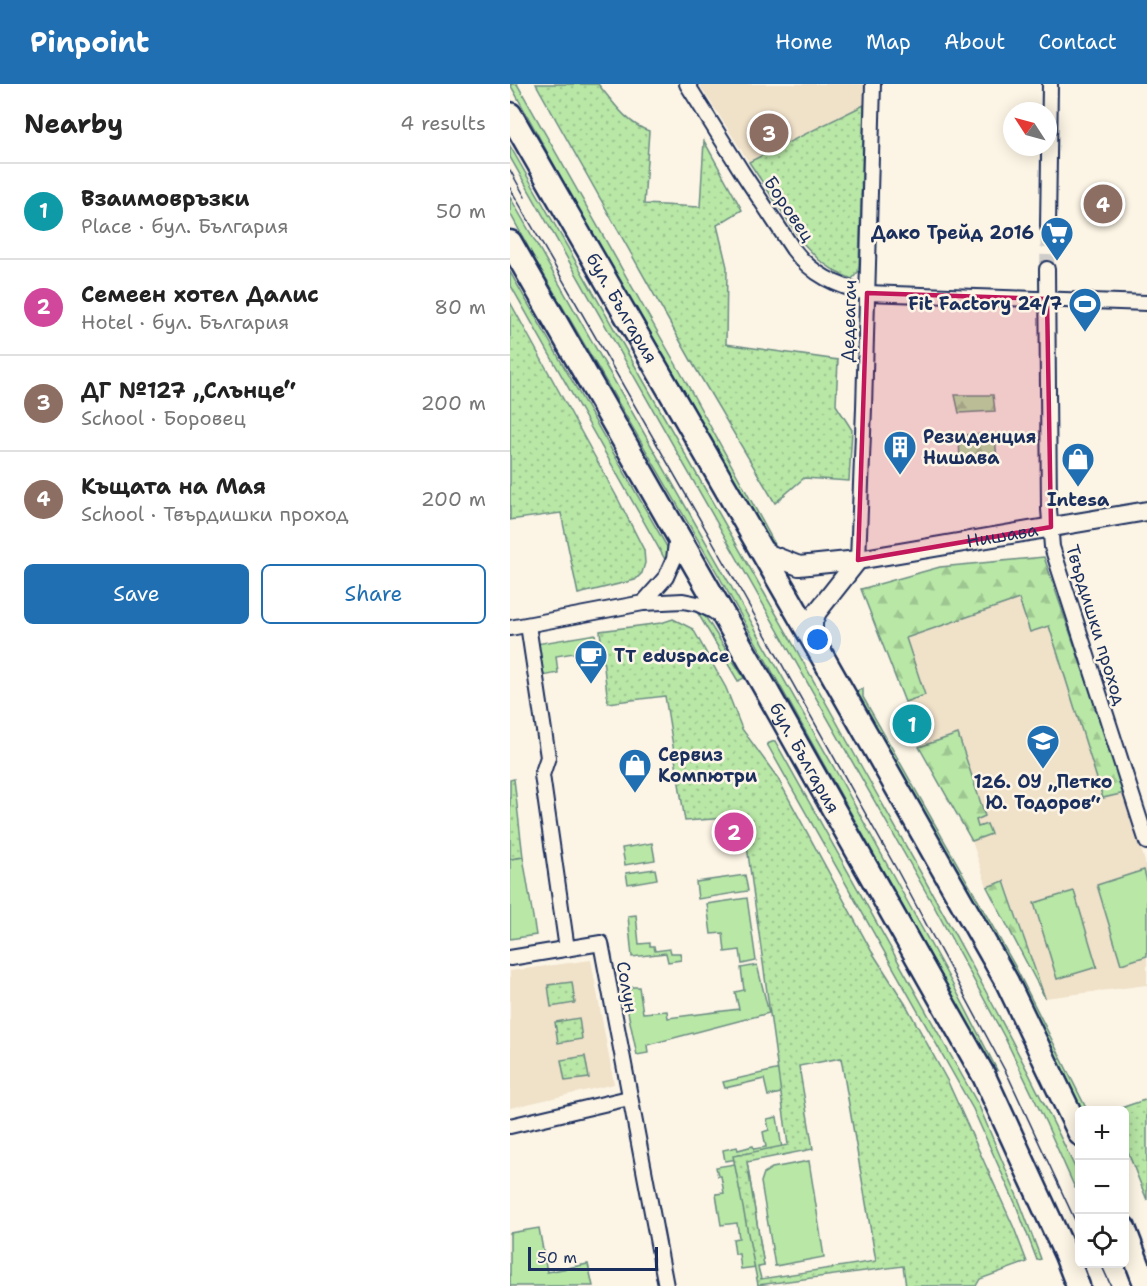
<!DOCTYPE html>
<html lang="en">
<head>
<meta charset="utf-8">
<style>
	:root { --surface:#fff; --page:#f6f6f6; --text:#222; --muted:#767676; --line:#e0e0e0; --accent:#1f6fb2 }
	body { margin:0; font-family:"Shantell Sans",sans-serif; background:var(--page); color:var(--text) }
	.controls { position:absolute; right:18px; bottom:18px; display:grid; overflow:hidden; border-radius:9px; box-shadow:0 3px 15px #0003 }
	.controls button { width:54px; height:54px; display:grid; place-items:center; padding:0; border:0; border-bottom:2px solid var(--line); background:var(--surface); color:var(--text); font:30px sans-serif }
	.compass { position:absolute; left:493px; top:18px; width:54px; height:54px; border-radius:50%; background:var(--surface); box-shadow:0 3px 15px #0003; rotate:306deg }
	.scale { position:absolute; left:18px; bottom:15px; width:130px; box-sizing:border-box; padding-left:6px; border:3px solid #1b2f5e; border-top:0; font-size:16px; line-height:21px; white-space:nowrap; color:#1b2f5e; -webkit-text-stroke:4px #fcf5e5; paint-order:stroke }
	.you { position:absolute; left:308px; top:556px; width:21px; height:21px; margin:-15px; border:4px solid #fff; border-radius:50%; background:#1a73e8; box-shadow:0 0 0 9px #1a73e833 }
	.badge { display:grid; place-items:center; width:39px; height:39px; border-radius:50%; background:var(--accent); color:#fff; font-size:20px; font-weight:700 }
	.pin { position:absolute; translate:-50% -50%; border:3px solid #fff; box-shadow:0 2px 6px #0006 }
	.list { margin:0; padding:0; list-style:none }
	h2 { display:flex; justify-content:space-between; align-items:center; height:78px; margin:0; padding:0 24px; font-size:26px }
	h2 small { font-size:20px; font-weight:400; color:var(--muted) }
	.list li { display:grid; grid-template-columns:39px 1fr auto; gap:18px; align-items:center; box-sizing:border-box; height:96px; padding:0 24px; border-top:2px solid var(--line) }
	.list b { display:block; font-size:22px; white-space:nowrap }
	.list p { margin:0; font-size:20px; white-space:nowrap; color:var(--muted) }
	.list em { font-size:20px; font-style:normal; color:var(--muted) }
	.actions { display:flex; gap:12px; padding:18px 24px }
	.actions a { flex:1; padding:14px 0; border:2px solid var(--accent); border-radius:9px; text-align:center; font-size:21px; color:var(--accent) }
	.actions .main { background:var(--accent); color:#fff }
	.icon { flex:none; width:33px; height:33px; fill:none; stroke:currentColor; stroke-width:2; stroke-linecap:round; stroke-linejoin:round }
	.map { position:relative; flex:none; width:637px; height:1202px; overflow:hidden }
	header { display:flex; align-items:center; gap:36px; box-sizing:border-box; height:84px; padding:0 30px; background:var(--accent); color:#fff }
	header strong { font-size:28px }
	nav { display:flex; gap:33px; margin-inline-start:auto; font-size:21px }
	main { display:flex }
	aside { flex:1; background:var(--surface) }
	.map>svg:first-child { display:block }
	.built { fill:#f0e1c9 }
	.green { fill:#b8e7a6; stroke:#6a8b82; stroke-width:1.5 }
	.forest { fill:url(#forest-firs); stroke:#6a8b82; stroke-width:1.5 }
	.park { fill:url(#park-dots); stroke:#6a8b82; stroke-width:1.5; fill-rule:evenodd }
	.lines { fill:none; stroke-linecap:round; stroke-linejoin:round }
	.minor-tunnel { stroke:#cfcdca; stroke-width:14; stroke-dasharray:14 7; stroke-linecap:butt }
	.minor-casing { stroke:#1b2f5e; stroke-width:18 }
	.tertiary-casing { stroke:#1b2f5e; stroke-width:22 }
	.primary-casing { stroke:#1b2f5e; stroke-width:27 }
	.minor { stroke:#fcf5e5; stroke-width:14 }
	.tertiary { stroke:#fcf5e5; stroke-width:18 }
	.primary { stroke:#fcf5e5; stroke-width:22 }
	.tram { stroke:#1b2f5e; stroke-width:1.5 }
	.marked { fill:#c2185b; fill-opacity:0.2; stroke:#c2185b; stroke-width:4.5; stroke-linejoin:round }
	.labels { text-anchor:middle; stroke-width:5; stroke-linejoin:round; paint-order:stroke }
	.street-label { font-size:18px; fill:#1b2f5e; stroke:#fcf5e5 }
	.poi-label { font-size:18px; font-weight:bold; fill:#1b2f5e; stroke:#fcf5e5; text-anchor:start }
</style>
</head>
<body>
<header>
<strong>Pinpoint</strong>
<nav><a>Home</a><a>Map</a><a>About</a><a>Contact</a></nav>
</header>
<main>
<aside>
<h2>Nearby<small>4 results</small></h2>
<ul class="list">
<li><span class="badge" style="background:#0f9aa8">1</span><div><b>Взаимовръзки</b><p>Place · бул. България</p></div><em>50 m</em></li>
<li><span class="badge" style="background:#d1479c">2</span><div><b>Семеен хотел Далис</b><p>Hotel · бул. България</p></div><em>80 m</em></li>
<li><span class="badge" style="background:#8d6e63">3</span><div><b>ДГ №127 „Слънце“</b><p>School · Боровец</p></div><em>200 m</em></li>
<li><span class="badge" style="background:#8d6e63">4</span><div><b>Къщата на Мая</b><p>School · Твърдишки проход</p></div><em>200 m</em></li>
</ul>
<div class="actions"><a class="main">Save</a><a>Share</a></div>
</aside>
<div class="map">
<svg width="637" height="1202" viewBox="0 0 637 1202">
	<defs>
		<pattern id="forest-firs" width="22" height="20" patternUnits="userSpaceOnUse" patternTransform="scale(1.5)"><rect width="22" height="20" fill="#b8e7a6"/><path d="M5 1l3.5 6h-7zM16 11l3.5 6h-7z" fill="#9ec691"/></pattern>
		<pattern id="park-dots" width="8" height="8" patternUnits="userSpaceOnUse" patternTransform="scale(1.5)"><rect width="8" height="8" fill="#b8e7a6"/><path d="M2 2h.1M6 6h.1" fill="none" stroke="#9ec691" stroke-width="1.8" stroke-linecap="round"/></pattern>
	</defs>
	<rect width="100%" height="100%" fill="#fcf5e5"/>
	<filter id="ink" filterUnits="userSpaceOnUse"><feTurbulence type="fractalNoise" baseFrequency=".0167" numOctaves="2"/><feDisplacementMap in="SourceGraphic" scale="12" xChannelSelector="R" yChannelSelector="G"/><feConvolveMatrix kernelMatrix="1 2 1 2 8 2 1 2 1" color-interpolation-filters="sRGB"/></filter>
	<g filter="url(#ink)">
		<g class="built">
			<path d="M189,0H354V21L239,78Z"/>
			<path d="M534,473L620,726L637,785V901L535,914L495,797L477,803L462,757L480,751L468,743L466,735L475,732L447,650L409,663L395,619L351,505L430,483Z"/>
			<path d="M81,876L104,1000L0,1024V887Z"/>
		</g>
		<g class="green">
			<path d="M0,0H7L176,298L267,464L249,446L171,301L87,159Z"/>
			<path d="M0,62C118,267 235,473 350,680C426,816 503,951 569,1092V1102L565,1104L536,1039L495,954L425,824L0,73Z"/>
			<path d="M0,113L327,689L449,912L487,986L481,983L445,916L210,494L23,172L0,129Z"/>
			<path d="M0,188L157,463L158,470L156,477L0,200Z"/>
			<path d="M186,526L193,529L234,594L228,597Z"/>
			<path d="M85,550L87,565L46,572L48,589L32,592L26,560Z"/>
			<path d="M353,604V613L505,882L577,1026H571L344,609Z"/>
			<path d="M265,657L469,1022L510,1119L531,1175L527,1176L506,1121L463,1025L257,660Z"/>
			<path d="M142,759L145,776L115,781L112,764Z"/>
			<path d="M13,773L26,851L0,855V775Z"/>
			<path d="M145,785L147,795L118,800L116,789Z"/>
			<path d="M634,786L637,797V872L611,880L587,801Z"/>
			<path d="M235,791L238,807L188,815L186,798Z"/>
			<path d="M564,807L587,883L547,895L524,819Z"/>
			<path d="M237,814L246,877L232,880L230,866L215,868L213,849L201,850L197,820Z"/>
			<path d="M126,831L129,860L140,859V862H144L145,867L160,865L161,869H170L171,876L158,878L156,869L122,873L118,832Z"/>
			<path d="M247,881L259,929L137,961L138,969L127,971L115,914L122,903H129L133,929L157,927L158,934L229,925L225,908L234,906L231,884Z"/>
			<path d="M283,982L288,1005L258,1012L254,995L215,1004L213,998Z"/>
			<path d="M267,1033L273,1071L235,1074L215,1077L213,1066L227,1063L228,1066L243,1062L244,1065L256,1063L253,1048L259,1046L257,1035Z"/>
			<path d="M299,1077L314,1173L265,1182L251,1098L254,1089L262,1084Z"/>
			<path d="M237,1078L254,1182L231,1185L229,1170H225L223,1155L229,1154L227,1139L211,1141L206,1110L214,1109L211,1092H208L206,1083Z"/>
			<path d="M29,1144L37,1188L78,1180L83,1202H0V1149Z"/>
		</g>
		<g class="forest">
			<path d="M445,311H483L485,327L449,329Z"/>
			<path d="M485,350L487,378L450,380L449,351Z"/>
			<path d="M534,473L615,709L593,714L539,542L520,548L509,515L396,554L415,611L395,618L351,505L430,483Z"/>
			<path d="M448,650L475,732L466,736L468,743L477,740L481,750L462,757L409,663Z"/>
			<path d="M494,797L498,809L535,914L477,803Z"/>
		</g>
		<g class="park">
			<path d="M26,0H88C102,17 117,40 139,47L134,120L190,123L194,57L232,126L207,141L217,183L216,260L328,276L326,321L342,346L339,397L294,394L265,419L183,280Z"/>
			<path d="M354,21L349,181L348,188L342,195L328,189L309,176L292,158L239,78Z"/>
			<path d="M0,218L108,415L134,466L135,479L132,489L125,496L68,510L51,429L0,436Z"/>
			<path d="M163,535L183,545L216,604L232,645L267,693L362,868L396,921L438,998L504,1144L517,1178L470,1195L466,1202H396L393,1182L248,1201L223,1072L278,1061L233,733L175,737L155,612L98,619L90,547L151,539ZM331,974L366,1177L251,1195L248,1183L254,1182L237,1078L303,1065L289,982Z"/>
			<path d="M4,695L13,773L0,775V696Z"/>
			<path d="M62,898L65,919L41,923L38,901Z"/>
			<path d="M69,934L72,955L48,959L45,938Z"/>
			<path d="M75,972L79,994L55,997L51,976Z"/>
			<path d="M637,1015V1116L615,1061L614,1026H605Z"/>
		</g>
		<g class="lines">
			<path class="minor-tunnel" d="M537,185L538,143"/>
			<g class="minor-casing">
				<g id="minor">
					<path d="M177,0L232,88L283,165C302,191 327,202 357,209L637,219"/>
					<path d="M538,143L540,0"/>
					<path d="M537,185L539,425L542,463L637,758"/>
					<path d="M348,476L354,324L363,0"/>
					<path d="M133,519L156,493L164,475L167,451"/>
					<path d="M18,541L38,673L32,691L57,865"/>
					<path d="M0,544L133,519L173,517L188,520L203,527L210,532"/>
					<path d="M0,874L91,859L156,1202"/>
					<path d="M0,1042L119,1014"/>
				</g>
			</g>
			<g class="tertiary-casing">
				<g id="tertiary">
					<path id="s1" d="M249,463L261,471L289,482L348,476L637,427"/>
					<path d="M303,556V538L307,528L348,476"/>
				</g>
			</g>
			<g class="primary-casing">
				<g id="primary">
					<path id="s2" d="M0,30L303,556L497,898L570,1050"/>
					<path id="s3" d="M0,158L254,602L474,992L556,1171L568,1202"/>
					<path d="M614,1144L636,1202"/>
				</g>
			</g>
			<use href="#minor" class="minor"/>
			<use href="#tertiary" class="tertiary"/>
			<use href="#primary" class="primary"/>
			<g class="tram">
				<path d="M0,86L15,113"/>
				<path d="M0,104L227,500L387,786L499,994L570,1147"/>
				<path d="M591,1180L601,1202"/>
			</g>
		</g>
	</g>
	<path class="marked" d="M357,209L537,215L541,443L348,476Z"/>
	<defs>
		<g id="supermarket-pin" transform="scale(1.725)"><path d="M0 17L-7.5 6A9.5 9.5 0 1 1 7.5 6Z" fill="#1f6fb2" stroke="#fcf5e5"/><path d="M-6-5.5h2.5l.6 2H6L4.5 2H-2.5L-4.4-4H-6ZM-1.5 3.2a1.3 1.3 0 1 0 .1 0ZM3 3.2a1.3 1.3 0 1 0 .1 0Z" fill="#fff"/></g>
		<g id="stadium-pin" transform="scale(1.725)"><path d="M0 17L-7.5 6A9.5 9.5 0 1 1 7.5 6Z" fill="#1f6fb2" stroke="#fcf5e5"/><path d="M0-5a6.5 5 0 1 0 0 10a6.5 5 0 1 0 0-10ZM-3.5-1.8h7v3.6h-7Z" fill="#fff"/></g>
		<g id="building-pin" transform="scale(1.725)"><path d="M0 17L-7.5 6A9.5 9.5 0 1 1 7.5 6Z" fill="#1f6fb2" stroke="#fcf5e5"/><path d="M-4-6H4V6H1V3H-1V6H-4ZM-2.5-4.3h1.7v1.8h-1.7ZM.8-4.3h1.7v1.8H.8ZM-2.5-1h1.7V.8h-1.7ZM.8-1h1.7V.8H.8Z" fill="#fff"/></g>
		<g id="shop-pin" transform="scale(1.725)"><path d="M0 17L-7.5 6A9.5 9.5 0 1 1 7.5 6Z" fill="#1f6fb2" stroke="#fcf5e5"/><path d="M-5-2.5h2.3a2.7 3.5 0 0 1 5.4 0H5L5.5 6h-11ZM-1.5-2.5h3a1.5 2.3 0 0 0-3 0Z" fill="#fff"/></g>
		<g id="cafe-pin" transform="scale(1.725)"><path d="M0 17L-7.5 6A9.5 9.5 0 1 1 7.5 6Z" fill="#1f6fb2" stroke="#fcf5e5"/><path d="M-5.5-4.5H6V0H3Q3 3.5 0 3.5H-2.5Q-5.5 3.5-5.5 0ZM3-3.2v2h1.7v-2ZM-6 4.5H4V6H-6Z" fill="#fff"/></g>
		<g id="school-pin" transform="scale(1.725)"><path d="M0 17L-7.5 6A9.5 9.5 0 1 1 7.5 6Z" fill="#1f6fb2" stroke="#fcf5e5"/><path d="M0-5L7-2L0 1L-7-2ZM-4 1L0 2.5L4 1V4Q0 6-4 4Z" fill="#fff"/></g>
	</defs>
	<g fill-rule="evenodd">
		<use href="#supermarket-pin" x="547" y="149"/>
		<use href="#stadium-pin" x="575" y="220"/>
		<use href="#building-pin" x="390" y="363"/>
		<use href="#shop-pin" x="568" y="375"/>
		<use href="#cafe-pin" x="81" y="572"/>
		<use href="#school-pin" x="533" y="657"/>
		<use href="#shop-pin" x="125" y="681"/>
	</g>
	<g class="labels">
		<g class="street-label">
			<text transform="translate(279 125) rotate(56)" y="6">Боровец</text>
			<text dy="6" stroke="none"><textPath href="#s2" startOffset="224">бул. България</textPath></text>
			<text transform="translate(339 237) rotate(-88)" y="6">Дедеагач</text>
			<text dy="6" stroke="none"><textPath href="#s1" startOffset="250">Нишава</textPath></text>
			<text transform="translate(586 541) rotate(73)" y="6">Твърдишки проход</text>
			<text dy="6" stroke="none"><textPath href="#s3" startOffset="594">бул. България</textPath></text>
			<text transform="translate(117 903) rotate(80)" y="6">Солун</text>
		</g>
		<g class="poi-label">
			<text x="524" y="155" text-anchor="end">Дако Трейд 2016</text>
			<text x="552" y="226" text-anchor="end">Fit Factory 24/7</text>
			<text x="413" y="359">Резиденция<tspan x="413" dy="21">Нишава</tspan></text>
			<text x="568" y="422" text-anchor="middle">Intesa</text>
			<text x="104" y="578">TT eduspace</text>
			<text x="148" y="677">Сервиз<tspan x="148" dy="21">Компютри</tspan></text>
			<text x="533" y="704" text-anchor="middle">126. ОУ „Петко<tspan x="533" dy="21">Ю. Тодоров“</tspan></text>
		</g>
	</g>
</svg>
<div class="controls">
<button>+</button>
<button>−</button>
<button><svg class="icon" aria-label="locate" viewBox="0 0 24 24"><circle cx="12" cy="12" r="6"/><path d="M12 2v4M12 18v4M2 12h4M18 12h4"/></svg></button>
</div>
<svg class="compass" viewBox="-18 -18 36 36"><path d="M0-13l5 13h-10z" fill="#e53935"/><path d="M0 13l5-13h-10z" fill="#767676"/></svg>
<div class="scale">50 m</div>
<div class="you"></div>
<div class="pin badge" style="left:402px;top:640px;background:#0f9aa8">1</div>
<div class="pin badge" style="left:224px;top:748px;background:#d1479c">2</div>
<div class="pin badge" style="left:259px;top:49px;background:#8d6e63">3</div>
<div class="pin badge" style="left:593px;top:120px;background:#8d6e63">4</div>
</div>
</main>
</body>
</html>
